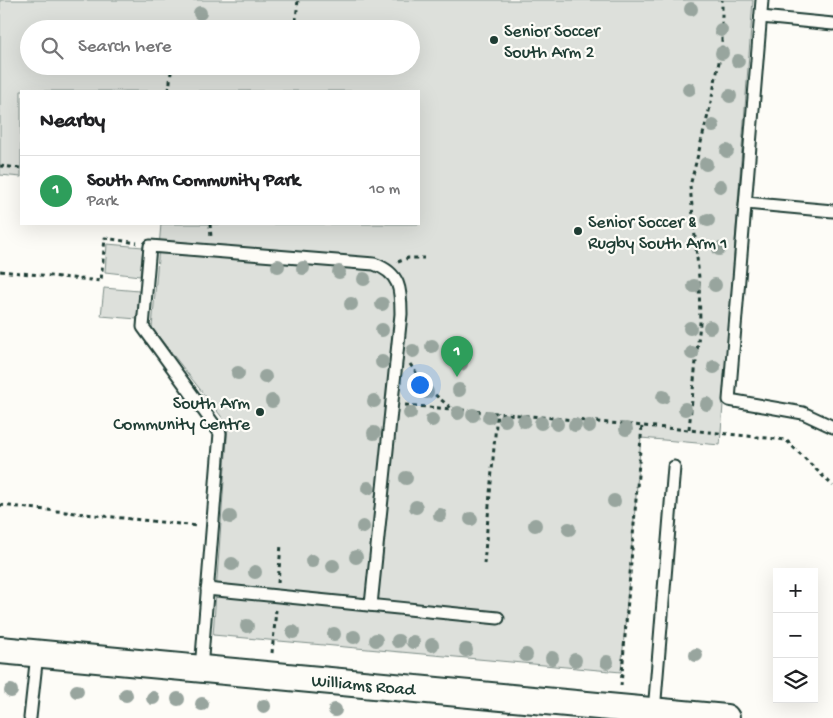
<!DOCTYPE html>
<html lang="en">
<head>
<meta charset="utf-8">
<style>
	:root { --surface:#fff; --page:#f6f6f6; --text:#202124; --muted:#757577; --line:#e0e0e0; --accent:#2563eb }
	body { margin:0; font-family:"Gochi Hand",sans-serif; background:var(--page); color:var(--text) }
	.controls { position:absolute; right:15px; bottom:15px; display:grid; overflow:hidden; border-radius:0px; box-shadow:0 5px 20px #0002 }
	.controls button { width:45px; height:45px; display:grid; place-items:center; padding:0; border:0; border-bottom:1px solid var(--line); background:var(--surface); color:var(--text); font:25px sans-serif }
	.you { position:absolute; left:419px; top:384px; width:18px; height:18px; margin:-12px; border:4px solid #fff; border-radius:50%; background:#1a73e8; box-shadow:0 0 0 8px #1a73e833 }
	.badge { display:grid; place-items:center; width:32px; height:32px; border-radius:50%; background:var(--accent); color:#fff; font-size:16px; font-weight:700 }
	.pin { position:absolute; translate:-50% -41px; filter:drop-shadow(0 1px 2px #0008) }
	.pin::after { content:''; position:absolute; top:26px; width:18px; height:15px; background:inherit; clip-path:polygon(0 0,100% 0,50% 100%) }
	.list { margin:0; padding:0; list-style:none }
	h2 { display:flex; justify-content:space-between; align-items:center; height:65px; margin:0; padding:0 20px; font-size:21px }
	h2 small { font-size:16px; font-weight:400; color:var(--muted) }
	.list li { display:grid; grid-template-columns:32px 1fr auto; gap:15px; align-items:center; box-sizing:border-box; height:70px; padding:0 20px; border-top:1px solid var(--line) }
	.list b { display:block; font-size:19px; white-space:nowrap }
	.list p { margin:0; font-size:16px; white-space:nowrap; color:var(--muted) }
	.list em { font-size:16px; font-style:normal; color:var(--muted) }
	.icon { flex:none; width:28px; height:28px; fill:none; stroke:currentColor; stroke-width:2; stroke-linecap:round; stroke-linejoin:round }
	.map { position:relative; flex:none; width:833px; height:718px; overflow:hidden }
	.search { position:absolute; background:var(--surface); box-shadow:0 5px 20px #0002; left:20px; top:20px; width:400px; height:55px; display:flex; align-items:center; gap:12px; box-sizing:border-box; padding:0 18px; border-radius:28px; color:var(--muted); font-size:19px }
	.panel { position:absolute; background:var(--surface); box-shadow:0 5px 20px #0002; left:20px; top:90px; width:400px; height:135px; border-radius:0px }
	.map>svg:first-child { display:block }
	.green { fill:#dde0db; stroke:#7e8e88; fill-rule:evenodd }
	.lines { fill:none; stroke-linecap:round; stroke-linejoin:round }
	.service-casing { stroke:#1f3d34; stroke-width:15 }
	.tertiary-casing { stroke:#1f3d34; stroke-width:30 }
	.path { stroke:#1f3d34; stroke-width:3; stroke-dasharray:4 4; stroke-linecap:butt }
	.service { stroke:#fdfcf7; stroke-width:11 }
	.tertiary { stroke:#fdfcf7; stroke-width:26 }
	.tree { fill:#98a59e }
	.poi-dot { fill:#1f3d34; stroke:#fdfcf7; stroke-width:2 }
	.labels { text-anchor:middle; stroke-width:4.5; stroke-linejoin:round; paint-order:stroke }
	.poi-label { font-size:18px; fill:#1f3d34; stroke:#fdfcf7; text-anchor:start }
	.street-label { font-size:18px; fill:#1f3d34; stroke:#fdfcf7 }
</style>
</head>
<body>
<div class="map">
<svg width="833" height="718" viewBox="0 0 833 718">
	<rect width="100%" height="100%" fill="#fdfcf7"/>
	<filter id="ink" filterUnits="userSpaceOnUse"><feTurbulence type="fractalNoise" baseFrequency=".02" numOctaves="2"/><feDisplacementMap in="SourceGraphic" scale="10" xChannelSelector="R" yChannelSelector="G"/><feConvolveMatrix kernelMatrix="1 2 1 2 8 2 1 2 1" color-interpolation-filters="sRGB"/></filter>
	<g filter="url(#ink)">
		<g class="green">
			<path d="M0,0H753L720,445L641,438L621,672L213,635L228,425L152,328L161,224H419V91H21V177L0,175ZM29,29H411V66H29Z"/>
			<path d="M107,244L143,247L140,276L105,272Z"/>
			<path d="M104,288L139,291L137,319L101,316Z"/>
		</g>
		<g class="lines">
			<g class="service-casing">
				<g id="service">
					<path d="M762,0L729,400L803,413L833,427"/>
					<path d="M761,17L833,24"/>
					<path d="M746,203L833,211"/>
					<path d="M207,589L498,618"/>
					<path d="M201,669L220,433L143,327L150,246L374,264C400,273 401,289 401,314L371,605"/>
					<path d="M654,712L674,467"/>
					<path d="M30,718L37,654"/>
				</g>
			</g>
			<g class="tertiary-casing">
				<g id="tertiary">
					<path id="s1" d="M0,650L726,718"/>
				</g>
			</g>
			<g class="path">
				<path d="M295,29L298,0"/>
				<path d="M169,91L171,72L173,66"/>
				<path d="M0,166L21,168"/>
				<path d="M210,224L211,238"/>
				<path d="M398,262L408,258H424"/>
				<path d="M0,271L101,281L105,238L137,243"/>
				<path d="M410,364L427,388L451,408"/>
				<path d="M405,405L689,430L786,440L833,486"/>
				<path d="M689,429L700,323L699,278L690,186L710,107L722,47V0"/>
				<path d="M0,505L198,526"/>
				<path d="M484,564L497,412"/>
				<path d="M278,583L281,544"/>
				<path d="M272,653L276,610"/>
				<path d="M621,686L642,425"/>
			</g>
			<use href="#service" class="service"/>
			<use href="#tertiary" class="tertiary"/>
		</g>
		<g class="tree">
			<circle cx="691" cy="9" r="7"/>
			<circle cx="200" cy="13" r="7"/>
			<circle cx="721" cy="30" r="7"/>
			<circle cx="722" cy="53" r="7"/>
			<circle cx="738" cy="61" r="7"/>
			<circle cx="689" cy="89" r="7"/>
			<circle cx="730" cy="96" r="7"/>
			<circle cx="713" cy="126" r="7"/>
			<circle cx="727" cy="151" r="7"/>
			<circle cx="706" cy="164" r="7"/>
			<circle cx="720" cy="186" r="7"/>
			<circle cx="708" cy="220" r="7"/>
			<circle cx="719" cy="249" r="7"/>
			<circle cx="278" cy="266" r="7"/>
			<circle cx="303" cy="268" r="7"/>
			<circle cx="339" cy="272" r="7"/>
			<circle cx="364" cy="279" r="7"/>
			<circle cx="715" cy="285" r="7"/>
			<circle cx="694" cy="286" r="7"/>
			<circle cx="351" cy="304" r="7"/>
			<circle cx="382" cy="304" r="7"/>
			<circle cx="710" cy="327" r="7"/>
			<circle cx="690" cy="328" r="7"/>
			<circle cx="382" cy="330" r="7"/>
			<circle cx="432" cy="346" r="7"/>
			<circle cx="413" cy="351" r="7"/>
			<circle cx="692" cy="353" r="7"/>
			<circle cx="382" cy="362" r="7"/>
			<circle cx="461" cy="364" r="7"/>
			<circle cx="714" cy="367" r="7"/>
			<circle cx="238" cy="373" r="7"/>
			<circle cx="265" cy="377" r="7"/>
			<circle cx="459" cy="390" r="7"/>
			<circle cx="427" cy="392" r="7"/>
			<circle cx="663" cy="397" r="7"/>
			<circle cx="272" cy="401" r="7"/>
			<circle cx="374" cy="401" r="7"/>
			<circle cx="707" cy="404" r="7"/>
			<circle cx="685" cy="409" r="7"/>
			<circle cx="410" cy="413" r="7"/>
			<circle cx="458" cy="413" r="7"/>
			<circle cx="473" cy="415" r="7"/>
			<circle cx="489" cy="417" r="7"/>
			<circle cx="432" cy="420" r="7"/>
			<circle cx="505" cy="420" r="7"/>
			<circle cx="524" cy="421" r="7"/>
			<circle cx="541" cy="423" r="7"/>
			<circle cx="557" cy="424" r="7"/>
			<circle cx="575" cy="425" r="7"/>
			<circle cx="589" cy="426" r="7"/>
			<circle cx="626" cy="429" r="7"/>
			<circle cx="374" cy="433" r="7"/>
			<circle cx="406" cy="478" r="7"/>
			<circle cx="368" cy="488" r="7"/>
			<circle cx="614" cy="501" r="7"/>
			<circle cx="416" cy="507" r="7"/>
			<circle cx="440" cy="515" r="7"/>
			<circle cx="230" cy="517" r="7"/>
			<circle cx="471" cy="519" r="7"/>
			<circle cx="535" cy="525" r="7"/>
			<circle cx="363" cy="527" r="7"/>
			<circle cx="569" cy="529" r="7"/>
			<circle cx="356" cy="557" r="7"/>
			<circle cx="312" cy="561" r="7"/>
			<circle cx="232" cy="564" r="7"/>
			<circle cx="333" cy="566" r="7"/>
			<circle cx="255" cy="572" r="7"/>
			<circle cx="247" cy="626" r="7"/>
			<circle cx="293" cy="632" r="7"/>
			<circle cx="334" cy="634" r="7"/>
			<circle cx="354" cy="637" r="7"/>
			<circle cx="376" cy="640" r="7"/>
			<circle cx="398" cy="641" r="7"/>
			<circle cx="413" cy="642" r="7"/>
			<circle cx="432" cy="645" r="7"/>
			<circle cx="466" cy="650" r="7"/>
			<circle cx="526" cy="655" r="7"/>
			<circle cx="696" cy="655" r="7"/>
			<circle cx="552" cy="658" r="7"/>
			<circle cx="575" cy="660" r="7"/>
			<circle cx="607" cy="662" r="7"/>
			<circle cx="11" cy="691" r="7"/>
			<circle cx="77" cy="691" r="7"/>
			<circle cx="126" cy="695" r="7"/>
			<circle cx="153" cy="698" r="7"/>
			<circle cx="178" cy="699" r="7"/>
			<circle cx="202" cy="704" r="7"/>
			<circle cx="264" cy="706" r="7"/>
			<circle cx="335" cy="710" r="7"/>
		</g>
	</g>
	<g class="poi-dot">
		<circle cx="494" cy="40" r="5"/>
		<circle cx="578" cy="231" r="5"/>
		<circle cx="260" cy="412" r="5"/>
	</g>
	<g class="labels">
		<g class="poi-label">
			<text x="504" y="36">Senior Soccer<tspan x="504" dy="21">South Arm 2</tspan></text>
			<text x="588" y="227">Senior Soccer &amp;<tspan x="588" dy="21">Rugby South Arm 1</tspan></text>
			<text x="250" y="408" text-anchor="end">South Arm<tspan x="250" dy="21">Community Centre</tspan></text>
		</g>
		<g class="street-label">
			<text dy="6" stroke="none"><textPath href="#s1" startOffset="365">Williams Road</textPath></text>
		</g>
	</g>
</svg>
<div class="controls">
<button>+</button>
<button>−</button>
<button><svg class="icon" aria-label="layers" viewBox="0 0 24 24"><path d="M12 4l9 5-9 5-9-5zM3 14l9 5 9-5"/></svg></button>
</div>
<div class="you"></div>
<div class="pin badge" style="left:457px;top:377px;background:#2e9e5b">1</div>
<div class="search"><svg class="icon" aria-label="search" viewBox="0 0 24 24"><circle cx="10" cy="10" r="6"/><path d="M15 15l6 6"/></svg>Search here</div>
<section class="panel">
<h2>Nearby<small></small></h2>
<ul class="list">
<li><span class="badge" style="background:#2e9e5b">1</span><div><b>South Arm Community Park</b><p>Park</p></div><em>10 m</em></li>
</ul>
</section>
</div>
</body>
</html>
